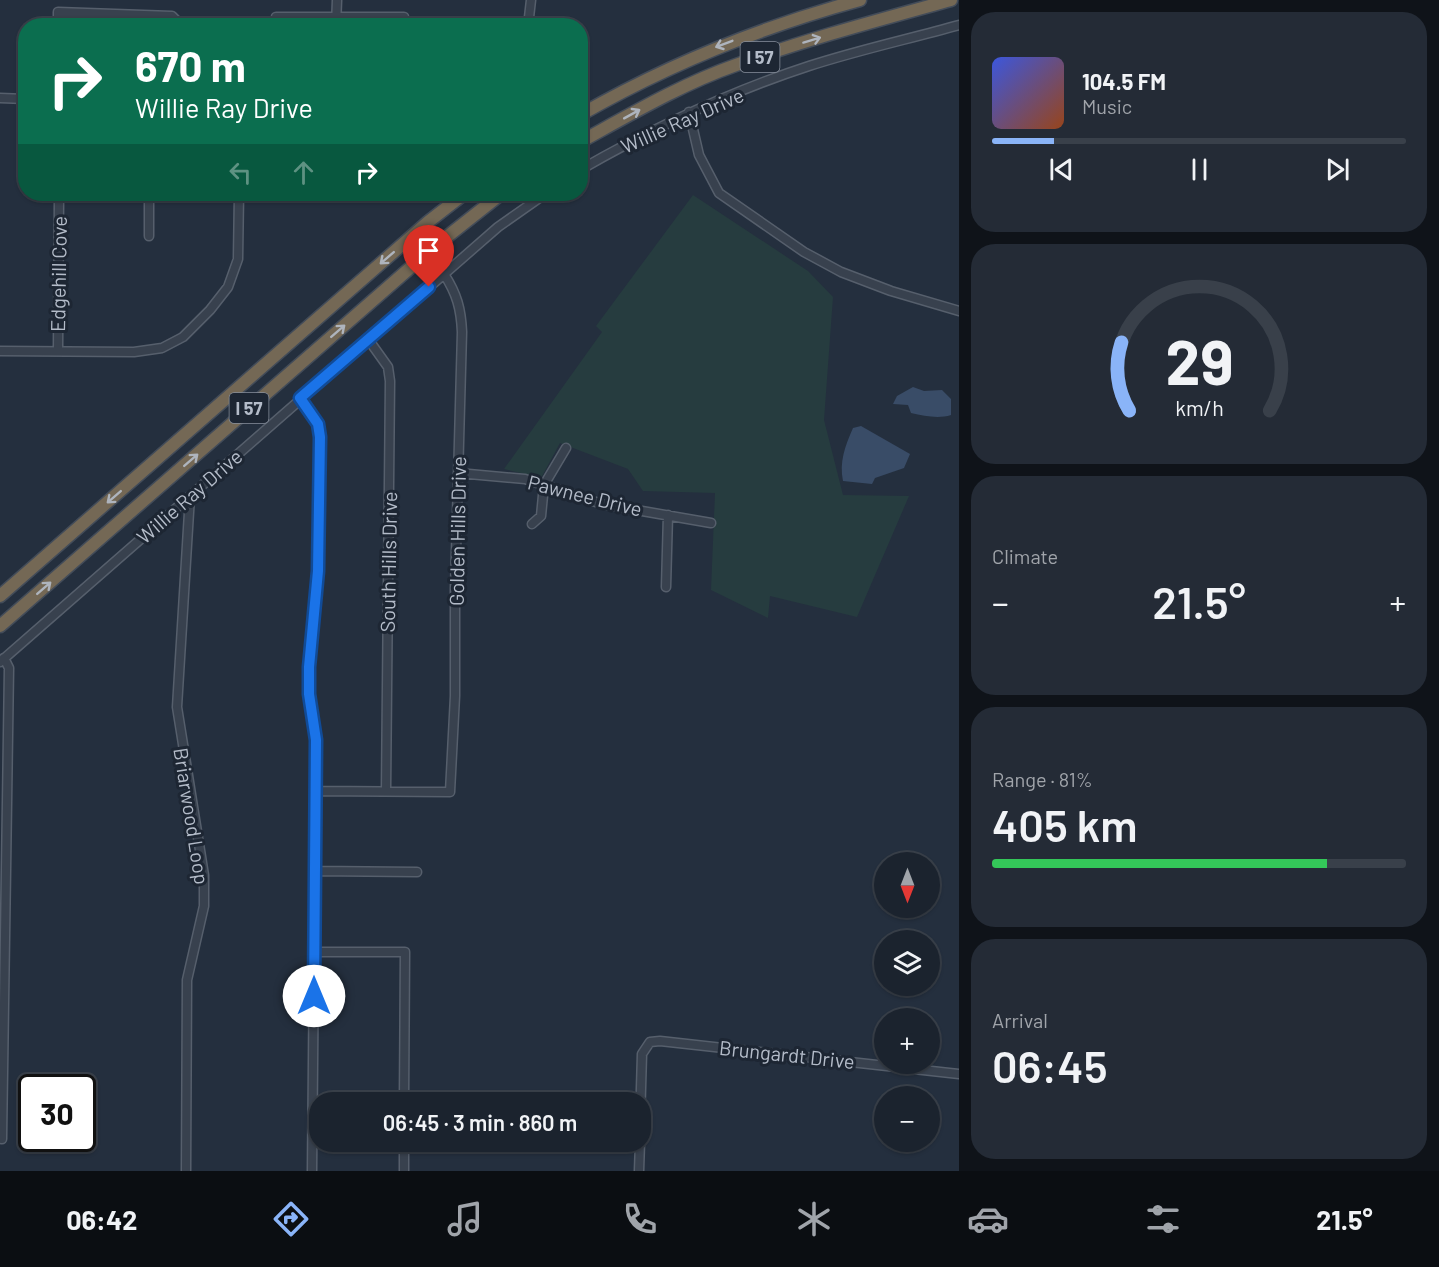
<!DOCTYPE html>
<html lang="en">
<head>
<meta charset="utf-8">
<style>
  :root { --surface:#1b232e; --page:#242b36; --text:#f1f3f6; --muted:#a0a4aa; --line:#39404a; --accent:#8ab4f8 }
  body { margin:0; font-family:Barlow,sans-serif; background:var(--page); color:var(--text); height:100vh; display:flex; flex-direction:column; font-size:22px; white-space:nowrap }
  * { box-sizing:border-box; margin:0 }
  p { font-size:20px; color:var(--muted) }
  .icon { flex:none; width:33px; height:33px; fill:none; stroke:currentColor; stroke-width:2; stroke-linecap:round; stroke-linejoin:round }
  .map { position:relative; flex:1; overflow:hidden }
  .details { display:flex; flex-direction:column; gap:12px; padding:12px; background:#0f1319; width:480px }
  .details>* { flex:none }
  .top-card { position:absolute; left:18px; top:18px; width:570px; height:183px; border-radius:24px; box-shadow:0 2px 4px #0004,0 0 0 2px var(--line); background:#0b6e4f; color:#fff; overflow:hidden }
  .needle { width:39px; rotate:180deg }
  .controls { position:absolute; left:874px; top:852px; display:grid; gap:12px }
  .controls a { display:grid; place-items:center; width:66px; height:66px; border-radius:50%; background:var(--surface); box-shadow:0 2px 4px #0004,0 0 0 2px var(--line); font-size:30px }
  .speed { position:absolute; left:18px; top:1074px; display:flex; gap:12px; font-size:30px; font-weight:700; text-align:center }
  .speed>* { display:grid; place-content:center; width:78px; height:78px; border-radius:50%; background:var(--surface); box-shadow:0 2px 4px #0004,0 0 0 2px var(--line); line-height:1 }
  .speed .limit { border:3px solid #111; border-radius:9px; background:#fff; color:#111 }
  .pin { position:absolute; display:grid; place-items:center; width:51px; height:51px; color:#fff; margin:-62px -26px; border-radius:50% 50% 50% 0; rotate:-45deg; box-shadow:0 0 6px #0007 }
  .pin .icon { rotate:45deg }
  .me { position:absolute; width:66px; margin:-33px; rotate:0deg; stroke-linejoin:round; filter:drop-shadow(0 0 4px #0008) }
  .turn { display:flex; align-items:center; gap:21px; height:126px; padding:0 18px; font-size:27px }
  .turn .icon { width:78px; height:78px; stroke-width:2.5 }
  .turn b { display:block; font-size:42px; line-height:51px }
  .lanes { display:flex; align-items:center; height:57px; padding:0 18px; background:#0003; justify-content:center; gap:30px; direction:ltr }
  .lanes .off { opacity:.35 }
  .big { font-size:45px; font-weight:600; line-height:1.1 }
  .details .tile { flex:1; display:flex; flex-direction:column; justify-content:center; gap:9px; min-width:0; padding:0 21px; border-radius:24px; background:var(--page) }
  .details .dial { align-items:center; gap:0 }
  .dial svg { height:156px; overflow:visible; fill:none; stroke:var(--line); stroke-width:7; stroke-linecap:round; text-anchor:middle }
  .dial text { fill:var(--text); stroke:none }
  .song { display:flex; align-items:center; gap:18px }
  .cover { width:72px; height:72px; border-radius:9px; background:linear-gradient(135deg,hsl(230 70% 55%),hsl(20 70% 35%)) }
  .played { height:6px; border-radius:3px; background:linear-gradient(90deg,var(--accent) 15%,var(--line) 15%) }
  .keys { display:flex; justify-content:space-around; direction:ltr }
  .heat { display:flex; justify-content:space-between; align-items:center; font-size:33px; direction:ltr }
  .charge { height:9px; border-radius:4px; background:linear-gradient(90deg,#34c759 81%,var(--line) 0) }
  .trip { position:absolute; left:309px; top:1092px; width:342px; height:60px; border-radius:24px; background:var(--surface); box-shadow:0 2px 4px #0004,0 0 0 2px var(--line); font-weight:600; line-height:60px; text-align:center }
  .dock { display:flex; height:96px; justify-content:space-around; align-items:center; background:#0b0e12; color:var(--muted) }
  .dock .icon { width:42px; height:42px }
  .dock .selected { color:var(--accent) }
  .dock b { font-size:27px; color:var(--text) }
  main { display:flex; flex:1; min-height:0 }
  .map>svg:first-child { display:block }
  .green { fill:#263c3f }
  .water { fill:#394c67 }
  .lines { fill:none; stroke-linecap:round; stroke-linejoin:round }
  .minor-casing { stroke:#565f6c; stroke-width:11 }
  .highway-casing { stroke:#434c59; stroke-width:15 }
  .minor { stroke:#38414e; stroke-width:8 }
  .highway { stroke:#746855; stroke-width:12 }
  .oneway { stroke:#aeb4bd }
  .route-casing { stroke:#114b97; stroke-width:15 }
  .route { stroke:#1a73e8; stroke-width:10 }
  .labels { text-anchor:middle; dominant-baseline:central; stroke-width:6; stroke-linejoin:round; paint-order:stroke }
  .shield { fill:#1d2633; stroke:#878f9c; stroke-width:1.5 }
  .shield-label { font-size:18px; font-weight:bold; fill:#b4bcc9 }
  .street-label { font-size:20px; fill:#b4bcc9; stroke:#1d2633 }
</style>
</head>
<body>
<main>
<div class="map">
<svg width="959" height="1171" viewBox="0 0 959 1171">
  <rect width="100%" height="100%" fill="#242f3e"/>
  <path class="green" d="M693,195l115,76 25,26 -9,123 19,75 66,1 -52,121 -87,-21 -2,22 -57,-28 4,-97 -72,-2 -15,-22 -68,-26 -19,35 -37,-9 98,-137 -6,-6z"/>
  <path class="water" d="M913,387l11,4 18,-1 9,9v16c-13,4 -26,1 -40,-2l-3,-8 -15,-1 4,-8z
    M861,426l49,28 -6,14 -29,10 -3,6 -29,-3c-4,-19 2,-35 10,-53z"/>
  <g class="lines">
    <defs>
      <path id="minor" d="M276,17h128
        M58,26v-14l114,4 9,9
        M336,26l1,-26
        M528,26l3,-26
        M0,98l26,1
        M689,112l10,43 20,38 85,59 37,20 50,19 68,20
        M580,170c73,-42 149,-78 229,-104 49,-16 100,-27 150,-41
        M149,194v42
        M368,339l20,28 2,14 -4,410
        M0,351l134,1 28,-4 21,-11 27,-27 18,-23 10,-28 1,-65
        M58,351l1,-155
        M301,398l17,26 2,13 -2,134 -9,96v27l7,46 -4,431
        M458,473l67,6 77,25 109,19
        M532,524l9,-8 3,-31 22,-37
        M666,587l2,-72
        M0,662l498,-435 47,-33
        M317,791l133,1 5,-96v-107l7,-257c-1,-23 -5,-38 -18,-58
        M316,871l101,1
        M314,952h91l-1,150
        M640,1122l2,-68 8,-12 10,-1 299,33
        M2,1139l7,-471 -5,-10
        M186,1171l1,-191 17,-74v-31l-27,-168 13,-211
        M404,1171v-29
        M639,1171l1,-29"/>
      <path id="highway" d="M580,115c89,-51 181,-88 280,-115
        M580,142c51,-28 102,-58 156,-77 71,-26 143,-45 215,-65
        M0,596l428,-374 36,-28
        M0,626l434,-379 67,-53"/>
    </defs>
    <use href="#minor" class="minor-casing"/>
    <use href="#highway" class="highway-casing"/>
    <use href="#minor" class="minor"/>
    <use href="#highway" class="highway"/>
  </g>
  <defs><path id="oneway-shaft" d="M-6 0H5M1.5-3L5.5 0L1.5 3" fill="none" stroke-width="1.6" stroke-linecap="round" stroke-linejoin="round" transform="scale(1.5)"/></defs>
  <g class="oneway">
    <use href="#oneway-shaft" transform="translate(812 40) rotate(-17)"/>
    <use href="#oneway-shaft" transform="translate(724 44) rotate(159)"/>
    <use href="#oneway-shaft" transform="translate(632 114) rotate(-29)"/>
    <use href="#oneway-shaft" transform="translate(387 258) rotate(139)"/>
    <use href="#oneway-shaft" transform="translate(338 331) rotate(-41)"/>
    <use href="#oneway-shaft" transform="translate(191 460) rotate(-41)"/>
    <use href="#oneway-shaft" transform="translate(114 497) rotate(139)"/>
    <use href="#oneway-shaft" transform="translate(44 588) rotate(-41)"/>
  </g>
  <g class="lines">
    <defs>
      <path id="route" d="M314,996l2,-256 -7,-46v-27l9,-96 2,-134 -2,-13 -18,-26 129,-111"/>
    </defs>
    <use href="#route" class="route-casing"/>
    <use href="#route" class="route"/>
  </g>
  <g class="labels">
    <g class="shield">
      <rect x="740.5" y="42" width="39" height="30" rx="4.5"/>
      <rect x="229.5" y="393" width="39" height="30" rx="4.5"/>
    </g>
    <g class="shield-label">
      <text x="760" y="57">I 57</text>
      <text x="249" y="408">I 57</text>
    </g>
    <g class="street-label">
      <text transform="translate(682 120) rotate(-24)">Willie Ray Drive</text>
      <text transform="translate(58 274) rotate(-89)">Edgehill Cove</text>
      <text transform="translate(585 495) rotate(14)">Pawnee Drive</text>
      <text transform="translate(189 496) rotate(-41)">Willie Ray Drive</text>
      <text transform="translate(457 531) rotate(-89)">Golden Hills Drive</text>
      <text transform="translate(388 562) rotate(-89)">South Hills Drive</text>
      <text transform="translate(192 816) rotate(81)">Briarwood Loop</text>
      <text transform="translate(787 1054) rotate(6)">Brungardt Drive</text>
    </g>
  </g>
</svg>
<div class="controls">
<a><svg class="needle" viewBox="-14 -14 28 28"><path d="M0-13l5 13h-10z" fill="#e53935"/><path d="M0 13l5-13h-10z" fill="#a0a4aa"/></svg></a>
<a><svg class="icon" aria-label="layers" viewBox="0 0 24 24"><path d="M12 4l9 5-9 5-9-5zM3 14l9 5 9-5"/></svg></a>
<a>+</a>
<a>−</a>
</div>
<div class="speed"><div class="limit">30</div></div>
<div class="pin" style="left:429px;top:287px;background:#d93025"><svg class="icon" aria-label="arrive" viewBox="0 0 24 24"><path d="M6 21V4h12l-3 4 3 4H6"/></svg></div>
<svg class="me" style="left:314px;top:996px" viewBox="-20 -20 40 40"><circle r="19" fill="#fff"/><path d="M0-13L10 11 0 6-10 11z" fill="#1a73e8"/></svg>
<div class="trip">06:45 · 3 min · 860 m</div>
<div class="top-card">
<div class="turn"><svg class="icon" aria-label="right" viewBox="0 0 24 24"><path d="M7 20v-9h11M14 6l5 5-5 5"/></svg><div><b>670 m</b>Willie Ray Drive</div></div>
<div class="lanes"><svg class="icon off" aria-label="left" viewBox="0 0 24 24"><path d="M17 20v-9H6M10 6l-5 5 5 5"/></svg><svg class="icon off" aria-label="ahead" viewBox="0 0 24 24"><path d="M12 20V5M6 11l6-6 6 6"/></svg><svg class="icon" aria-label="right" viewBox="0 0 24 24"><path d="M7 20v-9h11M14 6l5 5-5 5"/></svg></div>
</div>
</div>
<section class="details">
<div class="tile">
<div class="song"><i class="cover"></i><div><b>104.5 FM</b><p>Music</p></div></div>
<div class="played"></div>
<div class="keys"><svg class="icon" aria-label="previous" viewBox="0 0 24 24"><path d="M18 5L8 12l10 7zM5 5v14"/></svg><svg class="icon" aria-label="pause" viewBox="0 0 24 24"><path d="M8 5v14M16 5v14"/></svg><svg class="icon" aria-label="next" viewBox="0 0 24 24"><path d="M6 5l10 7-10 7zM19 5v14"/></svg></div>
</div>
<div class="tile dial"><svg viewBox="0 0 100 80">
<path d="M14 69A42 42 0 1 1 86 69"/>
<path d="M14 69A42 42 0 0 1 10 34" stroke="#8ab4f8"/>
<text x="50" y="56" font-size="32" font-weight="700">29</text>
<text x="50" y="72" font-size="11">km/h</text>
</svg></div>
<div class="tile"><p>Climate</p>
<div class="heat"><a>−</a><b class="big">21.5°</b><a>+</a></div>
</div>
<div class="tile"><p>Range · 81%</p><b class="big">405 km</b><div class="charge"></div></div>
<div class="tile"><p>Arrival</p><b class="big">06:45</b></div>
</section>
</main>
<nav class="dock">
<b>06:42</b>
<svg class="icon selected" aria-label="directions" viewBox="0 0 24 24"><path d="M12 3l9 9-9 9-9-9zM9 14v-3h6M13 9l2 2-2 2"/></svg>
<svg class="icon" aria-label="music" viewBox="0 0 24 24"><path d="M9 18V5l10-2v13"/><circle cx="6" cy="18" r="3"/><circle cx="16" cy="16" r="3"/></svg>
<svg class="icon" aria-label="phone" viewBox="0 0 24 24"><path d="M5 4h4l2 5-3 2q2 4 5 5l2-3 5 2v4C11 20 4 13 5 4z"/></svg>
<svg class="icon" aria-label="climate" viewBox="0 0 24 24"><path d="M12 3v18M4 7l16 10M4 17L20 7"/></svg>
<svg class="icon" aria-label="car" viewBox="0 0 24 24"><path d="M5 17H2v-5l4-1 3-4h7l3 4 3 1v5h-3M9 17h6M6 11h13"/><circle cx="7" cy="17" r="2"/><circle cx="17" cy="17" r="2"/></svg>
<svg class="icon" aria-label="filters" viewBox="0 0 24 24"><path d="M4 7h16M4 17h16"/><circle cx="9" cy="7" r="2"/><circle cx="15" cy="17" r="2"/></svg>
<b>21.5°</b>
</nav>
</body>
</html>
